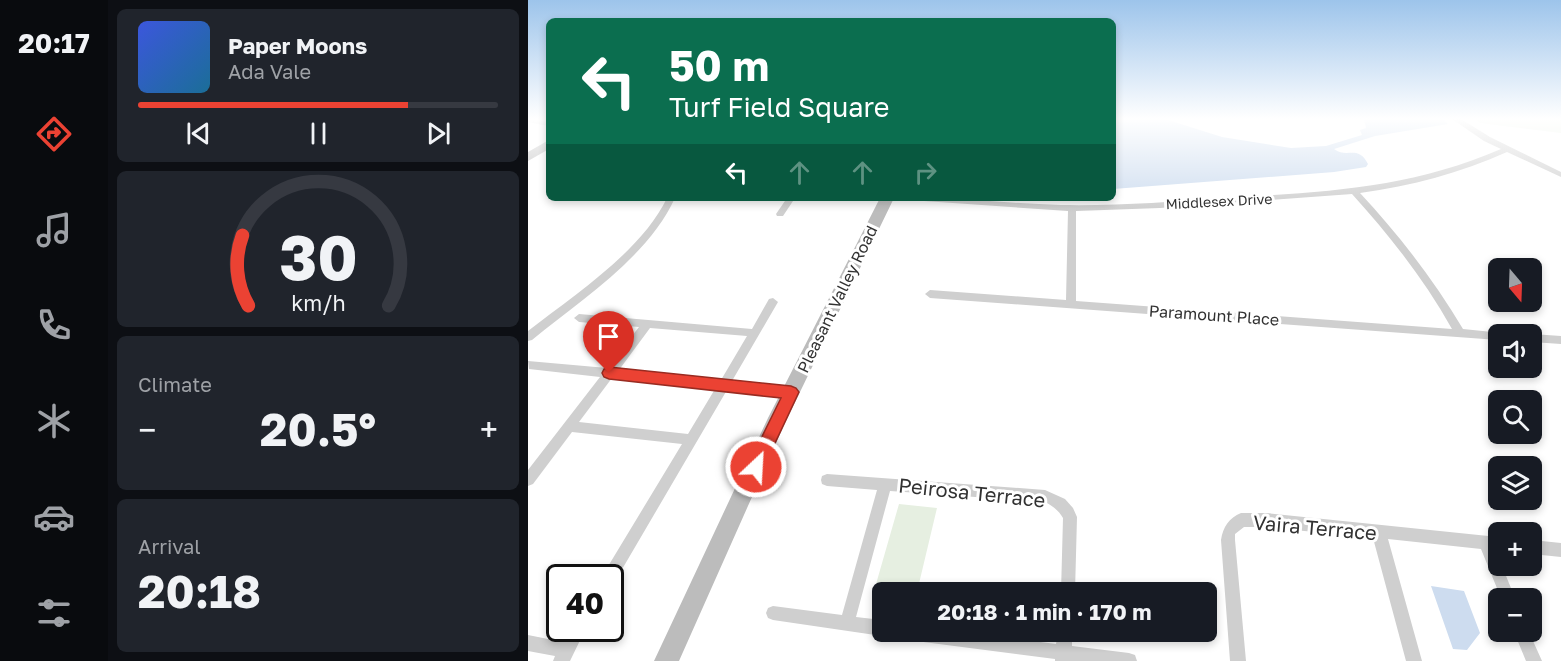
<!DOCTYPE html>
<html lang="en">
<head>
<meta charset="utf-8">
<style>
  :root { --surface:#171b24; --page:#20242c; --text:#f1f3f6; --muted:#9ea1a6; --line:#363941; --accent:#eb4233 }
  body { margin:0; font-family:"Golos Text",sans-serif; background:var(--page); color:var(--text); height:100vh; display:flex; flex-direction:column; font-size:22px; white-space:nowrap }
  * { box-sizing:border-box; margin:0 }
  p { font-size:20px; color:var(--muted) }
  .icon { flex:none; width:33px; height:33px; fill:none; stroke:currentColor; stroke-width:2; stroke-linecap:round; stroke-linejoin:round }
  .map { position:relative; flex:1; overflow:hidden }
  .panel { display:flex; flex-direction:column; gap:9px; padding:9px; background:#0d0f14; width:420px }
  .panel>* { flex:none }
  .top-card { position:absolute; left:18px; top:18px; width:570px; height:183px; border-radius:9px; box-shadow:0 3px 9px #0003; background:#0b6e4f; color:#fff; overflow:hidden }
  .needle { width:39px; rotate:161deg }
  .buttons { position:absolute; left:960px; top:258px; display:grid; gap:12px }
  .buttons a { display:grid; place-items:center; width:54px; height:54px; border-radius:9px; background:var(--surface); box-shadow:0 3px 9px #0003; font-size:30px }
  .speed { position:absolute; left:18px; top:564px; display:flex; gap:12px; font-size:30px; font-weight:700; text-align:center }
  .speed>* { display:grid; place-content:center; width:78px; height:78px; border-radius:50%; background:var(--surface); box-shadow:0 3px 9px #0003; line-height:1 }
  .speed .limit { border:3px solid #111; border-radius:9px; background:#fff; color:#111 }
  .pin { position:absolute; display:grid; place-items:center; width:51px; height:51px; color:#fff; margin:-62px -26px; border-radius:50% 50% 50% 0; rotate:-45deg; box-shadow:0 0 6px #0007 }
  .pin .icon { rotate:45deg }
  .me { position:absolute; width:66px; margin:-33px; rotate:25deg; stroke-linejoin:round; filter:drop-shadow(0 0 4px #0008) }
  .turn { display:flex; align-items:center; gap:21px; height:126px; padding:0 24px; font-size:27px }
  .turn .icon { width:78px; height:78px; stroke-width:2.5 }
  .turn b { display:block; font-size:42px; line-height:51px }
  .lanes { display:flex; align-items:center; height:57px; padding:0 24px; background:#0003; justify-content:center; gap:30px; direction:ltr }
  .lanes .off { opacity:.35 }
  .big { font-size:45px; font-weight:700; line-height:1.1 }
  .panel .widget { flex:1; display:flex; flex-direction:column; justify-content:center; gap:9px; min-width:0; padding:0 21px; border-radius:9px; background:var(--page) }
  .panel .dial { align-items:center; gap:0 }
  .dial svg { height:156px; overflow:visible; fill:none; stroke:var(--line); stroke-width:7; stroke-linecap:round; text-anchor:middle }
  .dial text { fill:var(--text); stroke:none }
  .song { display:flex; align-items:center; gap:18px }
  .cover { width:72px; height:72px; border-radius:9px; background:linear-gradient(135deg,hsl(230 70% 55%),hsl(200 70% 35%)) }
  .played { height:6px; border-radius:3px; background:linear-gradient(90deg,var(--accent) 75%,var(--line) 75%) }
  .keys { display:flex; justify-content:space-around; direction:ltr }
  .heat { display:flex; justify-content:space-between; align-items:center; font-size:33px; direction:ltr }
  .trip { position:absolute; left:344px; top:582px; width:345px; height:60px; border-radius:9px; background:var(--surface); box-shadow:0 3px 9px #0003; font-weight:700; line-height:60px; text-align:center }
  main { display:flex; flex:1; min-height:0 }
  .dock { display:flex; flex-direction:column; width:108px; justify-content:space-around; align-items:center; background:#090b0e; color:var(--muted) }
  .dock .icon { width:42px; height:42px }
  .dock .on { color:var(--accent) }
  .dock b { font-size:27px; color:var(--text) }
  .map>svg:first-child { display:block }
  .green { fill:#e6efe1 }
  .water { fill:#cddcef }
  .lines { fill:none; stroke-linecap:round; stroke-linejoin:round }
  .street { fill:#cfcfcf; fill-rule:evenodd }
  .secondary { fill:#bcbcbc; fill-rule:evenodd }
  .route { fill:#eb4233; stroke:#992b21; stroke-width:1.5 }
  .labels { text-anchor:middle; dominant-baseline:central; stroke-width:6; stroke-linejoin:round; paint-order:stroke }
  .far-street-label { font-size:14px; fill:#323232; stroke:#fff }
  .street-label { font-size:16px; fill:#323232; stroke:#fff }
  .near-street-label { font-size:20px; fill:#323232; stroke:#fff }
</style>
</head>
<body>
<main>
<nav class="dock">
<b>20:17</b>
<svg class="icon on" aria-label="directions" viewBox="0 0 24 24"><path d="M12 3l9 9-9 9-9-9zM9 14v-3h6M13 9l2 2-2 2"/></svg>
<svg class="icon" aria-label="music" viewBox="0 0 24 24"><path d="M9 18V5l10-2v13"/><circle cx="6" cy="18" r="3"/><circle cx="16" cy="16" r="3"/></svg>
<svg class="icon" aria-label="phone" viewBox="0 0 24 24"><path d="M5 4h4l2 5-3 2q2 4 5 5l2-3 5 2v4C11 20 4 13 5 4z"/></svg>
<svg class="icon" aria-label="climate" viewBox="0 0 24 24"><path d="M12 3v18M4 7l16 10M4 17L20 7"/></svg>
<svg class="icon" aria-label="car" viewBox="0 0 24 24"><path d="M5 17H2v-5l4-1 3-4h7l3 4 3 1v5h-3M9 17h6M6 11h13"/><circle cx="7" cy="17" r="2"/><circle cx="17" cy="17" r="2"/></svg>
<svg class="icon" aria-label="filters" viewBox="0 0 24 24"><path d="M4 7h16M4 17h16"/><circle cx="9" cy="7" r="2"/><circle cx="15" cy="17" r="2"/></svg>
</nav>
<section class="panel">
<div class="widget">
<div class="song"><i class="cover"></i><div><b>Paper Moons</b><p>Ada Vale</p></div></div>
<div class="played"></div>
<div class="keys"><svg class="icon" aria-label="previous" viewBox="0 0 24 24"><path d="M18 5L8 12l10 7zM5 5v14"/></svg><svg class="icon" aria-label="pause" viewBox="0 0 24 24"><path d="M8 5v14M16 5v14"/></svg><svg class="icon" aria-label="next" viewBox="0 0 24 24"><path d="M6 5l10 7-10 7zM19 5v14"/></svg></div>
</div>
<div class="widget dial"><svg viewBox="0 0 100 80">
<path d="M14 69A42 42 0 1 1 86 69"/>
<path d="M14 69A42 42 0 0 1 11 33" stroke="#eb4233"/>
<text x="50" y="56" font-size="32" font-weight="700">30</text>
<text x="50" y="72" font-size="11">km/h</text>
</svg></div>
<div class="widget"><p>Climate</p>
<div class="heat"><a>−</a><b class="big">20.5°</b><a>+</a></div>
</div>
<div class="widget"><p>Arrival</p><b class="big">20:18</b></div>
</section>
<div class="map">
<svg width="1033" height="661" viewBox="0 0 1033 661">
  <rect width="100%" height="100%" fill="#fff"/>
  <path class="green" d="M947,119h86v14l-81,-10z
    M371,504l38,4 -20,84h-35v17h-5l-5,-11z"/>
  <path class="water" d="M585,119h52l57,18 69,11 35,-2 36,-11 -2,-5 6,-2 -2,-9h79l5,5 -73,12 -41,13c13,10 24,-5 34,15l-2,3 -32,5 -221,17z
    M903,586l33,5 16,42 -13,17 -14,-1z"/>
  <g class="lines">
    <path class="street" d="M0,119l21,3v4l-21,-4z
      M924,119h9l29,18 71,35v5l-54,-25c-47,21 -95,34 -147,41 39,42 74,87 103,136l39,4v1h-4v6l-568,-42 -5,-4 5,-4 136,10 2,-89 -144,-10 -4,-3c47,0 94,6 141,7 55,1 109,-3 164,-7 99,-6 183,-9 276,-49l-17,-8zM824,194c38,42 72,85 100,135l-376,-28v-90l84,-3z
      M139,198h8c-27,59 -94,102 -143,142l-4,1v-10c46,-36 113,-79 139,-133z
      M259,198h8l-12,18h-6l-1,-2z
      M245,298l5,4 -46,79 59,6 4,2 2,3 -2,3 -4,2 -64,-7 -113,193 -4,2v-7h-8l2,-5 78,-129 -110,-12 -39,52 -5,2v-16l72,-93 -71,-8 -1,-8 79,7 32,-41 -60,-5 -5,-4 5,-4 173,15 17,-30zM122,328l97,8 -26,44 -102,-10zM84,378l103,11 -27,45 -109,-12z
      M1002,334h2l29,2v8l-29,-2v-8z
      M299,474l218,16 20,9 8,9 4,9 -2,75h-14l2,-74c-4,-7 -10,-12 -18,-16l-155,-11 -34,126 26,3v12h6l-1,1 -5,3 -109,-16 -5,-2 -2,-5 2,-5 5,-2 69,9 35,-125 -50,-4 -5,-2 -1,-4 1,-4z
      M713,513h25l232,24v14h-3l3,7v8h4l13,32h-14l-20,-49 -93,-10 34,122h-16l-33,-123 -107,-11h-22l-9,7v6l11,121h-16l-9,-121c2,-13 8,-22 20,-27z
      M1004,540l29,3v14l-29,-3z
      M42,628h16l-16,33h-17l2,-5 -27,-5v-16l35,7z
      M372,632h63l93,12 2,-12h14v14l57,7 6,2 2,6h-82v-2l-147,-19 -5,-3z
      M986,632h15l13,29h-16z"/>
    <path class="secondary" d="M21,140v9l-21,12v-9z
      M352,198h14l-110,227 -105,236h-25l114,-243z"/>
  </g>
  <linearGradient id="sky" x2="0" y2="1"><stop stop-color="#9dc4eb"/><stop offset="0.56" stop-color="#fff"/><stop offset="1" stop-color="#fff" stop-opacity="0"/></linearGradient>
  <rect width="1033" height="212" fill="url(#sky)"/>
  <path class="route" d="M81,367l182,19 5,2 3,4 -38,81 -5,2 -6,-2 -3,-6 34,-69 -172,-19 -5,-2 -2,-4 2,-4z"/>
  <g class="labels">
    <g class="far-street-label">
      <text transform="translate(691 201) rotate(-3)">Middlesex Drive</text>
    </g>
    <g class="street-label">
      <text transform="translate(309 299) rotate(-64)">Pleasant Valley Road</text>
      <text transform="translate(686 315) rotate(4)">Paramount Place</text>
    </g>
    <g class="near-street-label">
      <text transform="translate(444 492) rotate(6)">Peirosa Terrace</text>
      <text transform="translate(787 527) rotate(5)">Vaira Terrace</text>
    </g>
  </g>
</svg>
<div class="buttons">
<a><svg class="needle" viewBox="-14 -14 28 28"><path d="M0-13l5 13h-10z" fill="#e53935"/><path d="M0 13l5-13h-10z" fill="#9ea1a6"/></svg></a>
<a><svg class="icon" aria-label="sound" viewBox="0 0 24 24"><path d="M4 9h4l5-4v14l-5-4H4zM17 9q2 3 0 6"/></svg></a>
<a><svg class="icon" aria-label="search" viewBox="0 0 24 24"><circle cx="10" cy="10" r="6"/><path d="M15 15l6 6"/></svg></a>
<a><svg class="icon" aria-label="layers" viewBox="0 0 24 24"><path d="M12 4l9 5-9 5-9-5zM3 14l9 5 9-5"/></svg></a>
<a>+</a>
<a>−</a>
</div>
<div class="speed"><div class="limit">40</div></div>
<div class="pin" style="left:81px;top:373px;background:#d93025"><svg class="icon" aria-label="arrive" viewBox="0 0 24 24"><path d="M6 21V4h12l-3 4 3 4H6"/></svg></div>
<svg class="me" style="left:228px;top:467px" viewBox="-20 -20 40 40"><circle r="17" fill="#eb4233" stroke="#fff" stroke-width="3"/><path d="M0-11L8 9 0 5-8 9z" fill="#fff"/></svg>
<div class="trip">20:18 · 1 min · 170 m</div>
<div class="top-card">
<div class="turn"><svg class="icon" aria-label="left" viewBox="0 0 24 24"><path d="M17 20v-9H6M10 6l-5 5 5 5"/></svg><div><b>50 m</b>Turf Field Square</div></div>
<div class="lanes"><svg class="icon" aria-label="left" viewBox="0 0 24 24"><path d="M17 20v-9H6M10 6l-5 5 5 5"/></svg><svg class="icon off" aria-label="ahead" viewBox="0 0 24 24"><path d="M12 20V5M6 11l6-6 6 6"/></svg><svg class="icon off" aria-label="ahead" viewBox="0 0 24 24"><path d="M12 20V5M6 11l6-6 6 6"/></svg><svg class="icon off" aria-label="right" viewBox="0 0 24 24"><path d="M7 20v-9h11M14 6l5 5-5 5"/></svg></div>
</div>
</div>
</main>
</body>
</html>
